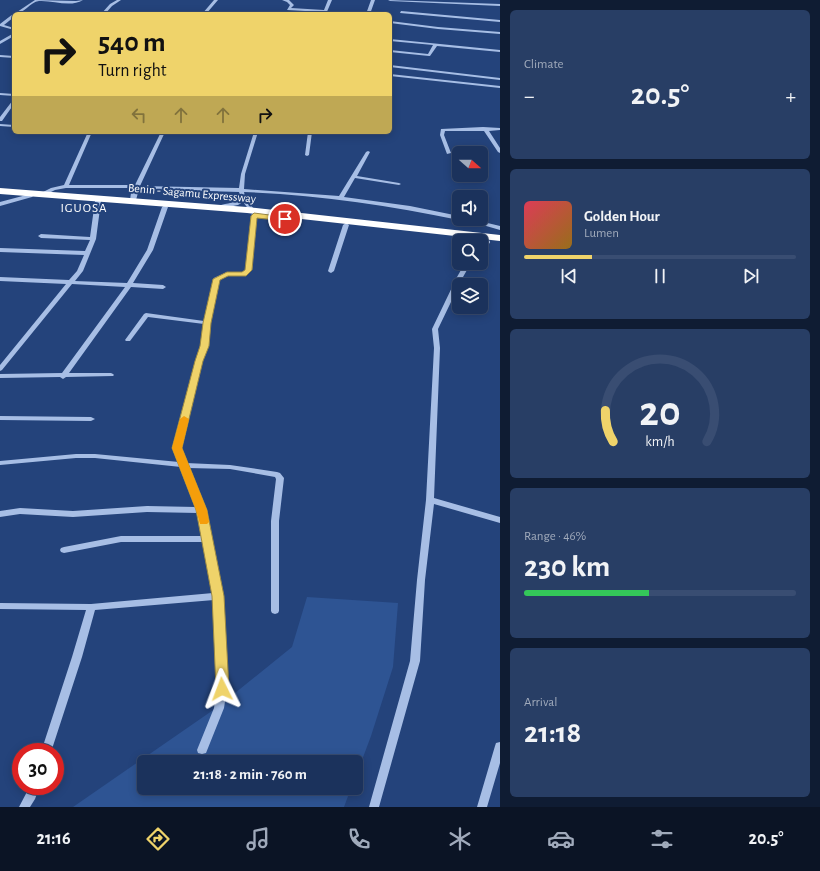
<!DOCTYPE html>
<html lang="en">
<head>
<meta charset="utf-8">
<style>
  :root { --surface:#1b325c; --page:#283e65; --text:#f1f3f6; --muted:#a0aabb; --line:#394d72; --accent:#efd36a }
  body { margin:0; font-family:"Alegreya Sans",sans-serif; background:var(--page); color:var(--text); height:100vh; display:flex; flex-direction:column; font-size:15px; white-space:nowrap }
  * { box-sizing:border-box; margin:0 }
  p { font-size:13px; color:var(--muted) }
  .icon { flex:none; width:22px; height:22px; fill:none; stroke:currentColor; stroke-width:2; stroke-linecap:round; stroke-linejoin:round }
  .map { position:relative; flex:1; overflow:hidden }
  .panel { display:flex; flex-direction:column; gap:10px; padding:10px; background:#0f1c33; width:320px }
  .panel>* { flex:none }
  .banner { position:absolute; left:12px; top:12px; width:380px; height:122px; border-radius:6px; box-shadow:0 2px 10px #0003,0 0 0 1px var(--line); background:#efd36a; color:#111; overflow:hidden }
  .needle { width:26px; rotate:111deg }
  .controls { position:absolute; left:452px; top:146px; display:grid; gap:8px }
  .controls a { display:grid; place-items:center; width:36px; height:36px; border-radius:6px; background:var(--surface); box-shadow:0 2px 10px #0003,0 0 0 1px var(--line); font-size:20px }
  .speed { position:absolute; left:12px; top:743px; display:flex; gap:8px; font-size:20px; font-weight:700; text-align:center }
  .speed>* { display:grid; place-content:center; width:52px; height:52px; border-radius:50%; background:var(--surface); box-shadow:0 2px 10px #0003,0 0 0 1px var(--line); line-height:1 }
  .speed .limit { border:6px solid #d22; background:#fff; color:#111 }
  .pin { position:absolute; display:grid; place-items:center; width:34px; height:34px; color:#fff; margin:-17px; border:2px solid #fff; border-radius:50%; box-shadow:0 1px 4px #0007 }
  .me { position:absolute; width:44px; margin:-22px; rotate:357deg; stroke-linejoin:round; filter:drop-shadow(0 0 3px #0008) }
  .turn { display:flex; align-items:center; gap:14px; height:84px; padding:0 20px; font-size:18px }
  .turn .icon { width:52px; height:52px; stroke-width:2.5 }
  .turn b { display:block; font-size:28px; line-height:34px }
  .lanes { display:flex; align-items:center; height:38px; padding:0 20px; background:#0003; justify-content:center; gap:20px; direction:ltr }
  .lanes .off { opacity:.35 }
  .big { font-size:30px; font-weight:700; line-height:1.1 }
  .panel .widget { flex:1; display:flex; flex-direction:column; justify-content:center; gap:6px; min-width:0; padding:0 14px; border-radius:6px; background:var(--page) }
  .panel .dial { align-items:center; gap:0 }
  .dial svg { height:104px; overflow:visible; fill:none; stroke:var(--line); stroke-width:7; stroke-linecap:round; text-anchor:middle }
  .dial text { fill:var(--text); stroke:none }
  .song { display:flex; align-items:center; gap:12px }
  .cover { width:48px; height:48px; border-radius:6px; background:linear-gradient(135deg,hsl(350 70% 55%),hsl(40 70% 35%)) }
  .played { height:4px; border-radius:2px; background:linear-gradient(90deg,var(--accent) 25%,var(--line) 25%) }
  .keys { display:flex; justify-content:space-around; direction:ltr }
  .heat { display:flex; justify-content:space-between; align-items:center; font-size:22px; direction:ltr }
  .charge { height:6px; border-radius:3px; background:linear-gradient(90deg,#34c759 46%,var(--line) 0) }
  .trip { position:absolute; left:137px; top:755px; width:226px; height:40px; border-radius:6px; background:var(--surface); box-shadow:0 2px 10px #0003,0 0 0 1px var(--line); font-weight:700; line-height:40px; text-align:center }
  .tabs { display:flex; height:64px; justify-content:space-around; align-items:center; background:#0b1425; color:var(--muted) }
  .tabs .icon { width:28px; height:28px }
  .tabs .active { color:var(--accent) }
  .tabs b { font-size:18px; color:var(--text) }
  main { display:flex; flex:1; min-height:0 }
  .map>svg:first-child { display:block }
  .green { fill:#2e5493 }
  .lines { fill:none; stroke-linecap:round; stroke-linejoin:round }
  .minor { fill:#a7bee5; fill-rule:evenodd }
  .highway { fill:#fff; fill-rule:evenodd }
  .route { fill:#efd36a; stroke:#9b8945 }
  .slow { fill:#f59e0b }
  .labels { text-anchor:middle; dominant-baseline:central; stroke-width:4; stroke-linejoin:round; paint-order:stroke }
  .far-street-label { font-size:12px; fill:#fff; stroke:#24437b }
  .far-quarter-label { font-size:13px; letter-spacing:1px; fill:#fff; stroke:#24437b }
</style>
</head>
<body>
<main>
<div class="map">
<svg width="500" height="807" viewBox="0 0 500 807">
  <rect width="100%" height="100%" fill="#24437b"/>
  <path class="green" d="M307,597l91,6 -5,64 -22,69 -15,40v-14h-212v26h207l-7,19h-271l146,-101 73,-59z"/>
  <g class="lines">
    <path class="minor" d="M35,0l41,1 7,-1c-13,8 -30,0 -44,1 -9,1 -15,13 -25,13z
      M117,0h4l-9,6 -7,8h-4l9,-10z
      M214,0h4l-12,14h-4z
      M282,0h7l5,5 -3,3 33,2 4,-10h4l-6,14h-4l1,-2 -36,-2 3,-5 -3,-3z
      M371,0h4l-5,14h-4z
      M388,0l112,4v2l-110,-5z
      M401,11l99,9v2l-100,-9z
      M13,14h1v3l-10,8 10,3v2l-14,-4v-2z
      M390,21l48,6 62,5v2l-62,-5 -48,-6z
      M14,33v3l-14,8v-3z
      M390,39l110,11v2l-63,-6 -7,10h-1l-39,-4v-2l38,4 5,-9 -43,-4z
      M0,55l14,1v2l-14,-1z
      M390,65l110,13v2l-110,-13z
      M390,74l110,12v2l-110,-12z
      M0,93l14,1v2l-14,-1z
      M13,100h1v4l-12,17h-2v-4z
      M0,124l14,1v2l-14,-1z
      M483,127l17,1v2l-11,1 11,17v5l-2,-1 -14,-21h-39l-1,4 7,18 -4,1 -7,-19 1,-6z
      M88,132h4l-23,53h66l26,-53h4l-25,54 99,2 2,-14 13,-42h4l-13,42 -1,15 95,7 27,-44 2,-1 2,1 -13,24 42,7 2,1 -2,1 -44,-7 -11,19 66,9 49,10v3h2l-2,1c-71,-15 -142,-25 -215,-28l2,8 9,10 -3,2 -2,-1 -7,-9 -5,3 -19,4 -3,-2c8,-4 16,-3 25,-8l-2,-7 -100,-3 -3,11 -3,2 -3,-2 1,-7 3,-5h-68l-11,2 -10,5h-4v-2l10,-5 13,-3z
      M308,132h4l-3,23 -2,1 -2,-1z
      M30,194l3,2 -1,1 -32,9v-4z
      M98,199l3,2 -5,38 -13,32 -8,10 52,2 20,-33 15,-43 3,-2 3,2 -15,43 -20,33 30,2 3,2 -3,2 -32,-2 -62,86h42l2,1 1,1 -1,1 -47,1 -3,2 -3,-2 -60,1v-4l62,-1 63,-86 -53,-3 -70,86 -2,1v-6l66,-81 -66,-3v-4l69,3 8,-9 7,-16 -84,-3v-4l85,3 5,-11 -49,-2 -3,-2 3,-2 49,3 5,-36z
      M254,213l3,2 -5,55 -7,6h-17l-9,4 -9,43 -3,23 -5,15 -21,87 5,15 44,2 47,7 3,1 4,5 -5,43v90l-1,2 -3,1 -3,-1 -1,-2v-90l5,-42 -1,-2 -45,-8 -42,-1 17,42 17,86 5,93 -3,19 -18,45 -4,1 -4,-1 -1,-3 17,-42 3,-19 -3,-89 -119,10 -13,47 -31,95h-10l31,-95 14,-47 -86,-1v-6l91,1 122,-11 -10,-51h-82l-57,11 -3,-1 -1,-2 1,-2 3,-1 57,-11h81l-4,-23 -51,-1 -74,5 -53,-3 -20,3v-6l20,-3 53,3 74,-5 49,1 -15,-40 -86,-9h-19l-76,7v-4l76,-7h19l84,8 -6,-14 23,-87 5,-15 3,-22 -56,-7 -18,24h-4l-1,-1 19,-26 2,-1 58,8 10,-43 13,-6 15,1 4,-4 5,-54z
      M462,219h9l29,7v4z
      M346,223l3,2 -15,46 -3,2 -2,-1 -1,-1 15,-46z
      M488,240l2,1v2l-9,5v-4z
      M465,263h6l-8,14 -25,52 2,19 -6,150 66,19v6l-66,-19 -9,76 -5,81 -41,146h-10l41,-146 7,-81 9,-80 8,-152 -2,-19 25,-52z
      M0,416l91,1 4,2 -4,2 -91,-1z
      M500,742v21l-13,44h-10l18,-61 1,-3z
      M30,786h10l-5,13 -5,8h-11z"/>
    <path class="highway" d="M0,188l247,19 253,28v6l-253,-28 -247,-19z"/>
  </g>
  <path class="route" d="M254,213l31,4 3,2 -3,2 -28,-3 -5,52 -6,6h-18l-8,4 -9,43 -2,23 -6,15 -21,87 25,62 17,86 5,93 -2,4 -5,2 -4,-2 -2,-4 -4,-93 -16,-86 -24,-62 23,-87 5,-15 3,-23 10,-44 14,-7h15l3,-2 6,-54z"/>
  <path class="slow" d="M184,416l5,3 -7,29 25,62 2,12 -2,2h-7l-4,-14 -24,-62 8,-29z"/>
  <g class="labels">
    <g class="far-street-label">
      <text transform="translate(192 193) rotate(5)">Benin - Sagamu Expressway</text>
    </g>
    <g class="far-quarter-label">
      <text x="84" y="208">IGUOSA</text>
    </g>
  </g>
</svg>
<div class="controls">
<a><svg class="needle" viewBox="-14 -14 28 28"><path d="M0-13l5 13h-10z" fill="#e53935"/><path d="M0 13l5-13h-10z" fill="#a0aabb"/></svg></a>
<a><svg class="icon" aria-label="sound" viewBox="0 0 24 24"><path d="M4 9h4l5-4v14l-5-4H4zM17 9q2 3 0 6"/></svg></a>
<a><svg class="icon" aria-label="search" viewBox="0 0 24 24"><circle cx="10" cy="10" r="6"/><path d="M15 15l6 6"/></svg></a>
<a><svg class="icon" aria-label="layers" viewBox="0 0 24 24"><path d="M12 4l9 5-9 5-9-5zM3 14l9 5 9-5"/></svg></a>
</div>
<div class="speed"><div class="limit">30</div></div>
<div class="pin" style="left:285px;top:219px;background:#d93025"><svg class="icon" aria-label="arrive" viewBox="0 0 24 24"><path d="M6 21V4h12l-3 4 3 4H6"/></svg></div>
<svg class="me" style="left:222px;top:689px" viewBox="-20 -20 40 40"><path d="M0-17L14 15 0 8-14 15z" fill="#efd36a" stroke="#fff" stroke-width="4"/></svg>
<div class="trip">21:18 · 2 min · 760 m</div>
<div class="banner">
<div class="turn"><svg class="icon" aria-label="right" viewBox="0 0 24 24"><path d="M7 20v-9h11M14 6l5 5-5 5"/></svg><div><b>540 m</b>Turn right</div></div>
<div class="lanes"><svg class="icon off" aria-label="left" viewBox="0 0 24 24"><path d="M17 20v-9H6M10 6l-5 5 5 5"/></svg><svg class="icon off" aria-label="ahead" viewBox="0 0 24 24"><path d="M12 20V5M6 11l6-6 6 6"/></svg><svg class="icon off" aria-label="ahead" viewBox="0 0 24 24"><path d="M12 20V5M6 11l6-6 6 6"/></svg><svg class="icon" aria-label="right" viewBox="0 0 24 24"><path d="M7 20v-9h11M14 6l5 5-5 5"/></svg></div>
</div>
</div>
<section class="panel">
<div class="widget"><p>Climate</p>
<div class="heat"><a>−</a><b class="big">20.5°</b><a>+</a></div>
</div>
<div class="widget">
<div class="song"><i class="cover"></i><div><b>Golden Hour</b><p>Lumen</p></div></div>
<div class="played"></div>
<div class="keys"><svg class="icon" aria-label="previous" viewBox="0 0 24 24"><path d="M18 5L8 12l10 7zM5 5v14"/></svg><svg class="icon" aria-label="pause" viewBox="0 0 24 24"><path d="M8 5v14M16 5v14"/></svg><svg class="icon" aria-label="next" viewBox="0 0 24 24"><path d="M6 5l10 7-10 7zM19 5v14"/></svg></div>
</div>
<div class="widget dial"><svg viewBox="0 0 100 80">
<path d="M14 69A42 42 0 1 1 86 69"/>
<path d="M14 69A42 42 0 0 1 8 45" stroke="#efd36a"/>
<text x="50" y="56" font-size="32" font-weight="700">20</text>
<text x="50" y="72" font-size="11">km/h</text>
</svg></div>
<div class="widget"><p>Range · 46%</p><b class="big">230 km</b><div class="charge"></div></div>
<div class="widget"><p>Arrival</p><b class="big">21:18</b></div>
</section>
</main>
<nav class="tabs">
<b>21:16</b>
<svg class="icon active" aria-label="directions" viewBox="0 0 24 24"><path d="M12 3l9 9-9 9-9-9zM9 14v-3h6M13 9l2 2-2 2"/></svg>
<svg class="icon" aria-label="music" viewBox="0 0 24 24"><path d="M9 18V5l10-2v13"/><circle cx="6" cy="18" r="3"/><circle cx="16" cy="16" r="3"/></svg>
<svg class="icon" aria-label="phone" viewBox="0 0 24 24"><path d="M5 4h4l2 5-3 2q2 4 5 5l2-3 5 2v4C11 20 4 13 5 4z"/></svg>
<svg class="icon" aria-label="climate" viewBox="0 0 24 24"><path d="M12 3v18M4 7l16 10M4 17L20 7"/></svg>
<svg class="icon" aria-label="car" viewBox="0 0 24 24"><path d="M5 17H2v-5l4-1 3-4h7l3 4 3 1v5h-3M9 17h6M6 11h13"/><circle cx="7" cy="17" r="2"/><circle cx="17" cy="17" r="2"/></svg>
<svg class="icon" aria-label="filters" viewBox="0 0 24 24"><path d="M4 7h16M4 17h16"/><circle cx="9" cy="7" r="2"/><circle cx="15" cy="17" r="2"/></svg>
<b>20.5°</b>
</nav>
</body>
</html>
